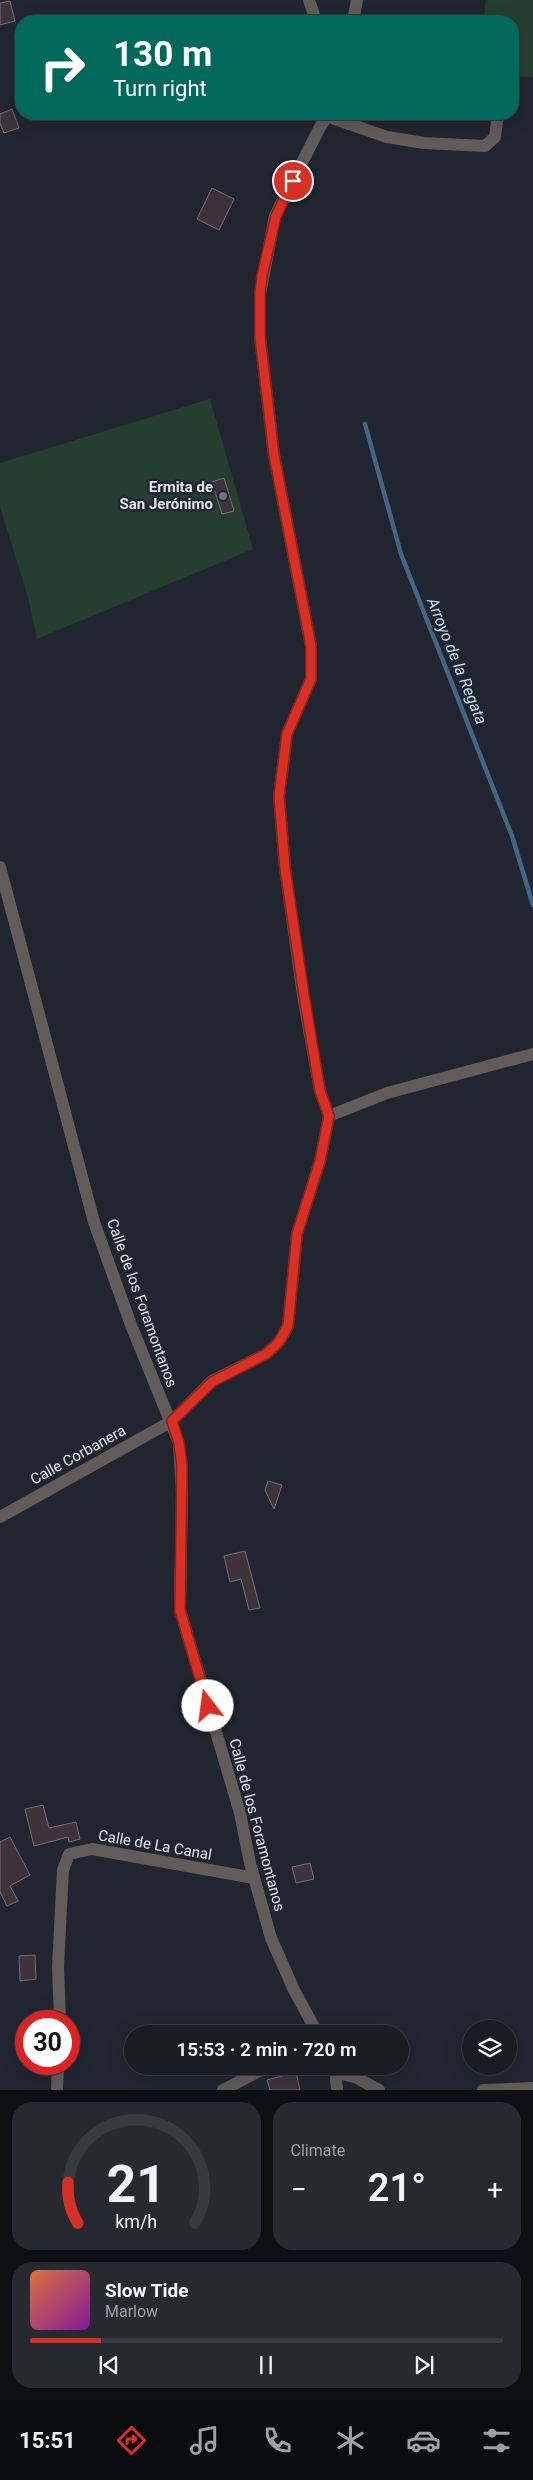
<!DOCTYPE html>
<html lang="en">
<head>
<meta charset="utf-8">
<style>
  :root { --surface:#191c23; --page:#262930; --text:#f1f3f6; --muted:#9fa1a6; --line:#373a41; --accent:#d93025 }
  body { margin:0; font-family:Roboto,sans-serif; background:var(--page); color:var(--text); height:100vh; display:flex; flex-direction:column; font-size:19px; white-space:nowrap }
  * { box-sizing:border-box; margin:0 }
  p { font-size:16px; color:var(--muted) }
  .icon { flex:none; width:28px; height:28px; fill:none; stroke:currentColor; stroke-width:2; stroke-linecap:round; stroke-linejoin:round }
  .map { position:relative; height:2090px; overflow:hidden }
  .details { display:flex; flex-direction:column; gap:12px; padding:12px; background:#0e0f13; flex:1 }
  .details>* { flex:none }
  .guide { position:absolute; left:15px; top:15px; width:504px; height:105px; border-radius:20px; box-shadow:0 5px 20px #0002,0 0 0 1px var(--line); background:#00695c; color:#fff; overflow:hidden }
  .tools { position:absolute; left:462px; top:2020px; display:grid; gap:10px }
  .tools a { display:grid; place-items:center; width:55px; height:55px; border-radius:50%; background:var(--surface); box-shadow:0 5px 20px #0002,0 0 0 1px var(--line); font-size:25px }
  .speed { position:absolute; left:15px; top:2010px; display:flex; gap:10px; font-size:25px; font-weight:700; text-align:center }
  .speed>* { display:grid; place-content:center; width:65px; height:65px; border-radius:50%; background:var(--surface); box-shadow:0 5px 20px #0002,0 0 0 1px var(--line); line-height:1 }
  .speed .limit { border:8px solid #d22; background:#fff; color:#111 }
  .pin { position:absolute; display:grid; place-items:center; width:42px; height:42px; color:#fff; margin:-21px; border:2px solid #fff; border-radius:50%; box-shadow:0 1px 5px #0007 }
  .me { position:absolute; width:55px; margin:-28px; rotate:345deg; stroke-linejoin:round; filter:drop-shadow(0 0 4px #0008) }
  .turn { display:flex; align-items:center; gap:18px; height:105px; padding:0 15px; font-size:22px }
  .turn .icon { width:65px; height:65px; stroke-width:2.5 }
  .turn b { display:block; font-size:35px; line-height:42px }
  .big { font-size:38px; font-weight:600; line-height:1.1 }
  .details .card { flex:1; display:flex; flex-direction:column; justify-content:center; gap:8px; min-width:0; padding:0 18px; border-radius:20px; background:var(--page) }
  .details .dial { align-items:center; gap:0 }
  .dial svg { height:130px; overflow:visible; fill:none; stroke:var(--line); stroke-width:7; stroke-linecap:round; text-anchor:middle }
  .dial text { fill:var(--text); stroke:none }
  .song { display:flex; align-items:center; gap:15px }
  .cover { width:60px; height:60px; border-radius:8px; background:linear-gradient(135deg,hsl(20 70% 55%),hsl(290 70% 35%)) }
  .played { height:5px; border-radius:2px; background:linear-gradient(90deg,var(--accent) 15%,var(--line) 15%) }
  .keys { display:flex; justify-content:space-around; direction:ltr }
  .heat { display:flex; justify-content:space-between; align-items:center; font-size:28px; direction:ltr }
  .details .tiles { flex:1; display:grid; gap:12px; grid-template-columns:1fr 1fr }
  .card:last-child { grid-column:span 2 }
  .trip { position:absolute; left:124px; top:2025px; width:285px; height:50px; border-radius:25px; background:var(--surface); box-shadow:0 5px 20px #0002,0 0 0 1px var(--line); font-weight:600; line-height:50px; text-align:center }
  .tabs { display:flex; height:80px; justify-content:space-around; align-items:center; background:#0a0b0e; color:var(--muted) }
  .tabs .icon { width:35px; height:35px }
  .tabs .selected { color:var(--accent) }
  .tabs b { font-size:22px; color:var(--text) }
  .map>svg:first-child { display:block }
  .green { fill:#243f30 }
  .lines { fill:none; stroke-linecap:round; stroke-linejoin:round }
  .stream { stroke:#416586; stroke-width:4.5 }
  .building { fill:#3e333a; stroke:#796c74 }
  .minor { stroke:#615b59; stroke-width:12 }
  .route-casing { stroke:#8d1f18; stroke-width:12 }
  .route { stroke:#d93025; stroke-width:9 }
  .worship-dot { fill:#6b7280; stroke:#21252f; stroke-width:2 }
  .labels { text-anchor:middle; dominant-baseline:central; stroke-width:5; stroke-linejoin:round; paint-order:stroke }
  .poi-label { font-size:15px; font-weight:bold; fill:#e1e4ec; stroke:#21252f; text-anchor:end }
  .street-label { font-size:15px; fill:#e1e4ec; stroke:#21252f }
  .water-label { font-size:16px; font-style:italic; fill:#c7def4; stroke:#21252f }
</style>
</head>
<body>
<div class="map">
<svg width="533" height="2090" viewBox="0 0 533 2090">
  <rect width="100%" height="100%" fill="#21252f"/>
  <path class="green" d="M486,0h47v77h-20l-1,-56h-29z
    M210,399l43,150 -216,90 -9,-42 -28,-90v-44z"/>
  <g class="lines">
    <path class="stream" d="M365,424l36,130 111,282 21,69"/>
  </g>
  <path class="building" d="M10,1l5,20 -15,4v-22z
    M12,109l7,19 -15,5 -4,-10v-9z
    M212,188l22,11 -15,31 -22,-11z
    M224,478l10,33 -12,3 -10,-32z
    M268,1481l14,4 -8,24 -9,-19z
    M245,1551l15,57 -11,2 -8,-31 -11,3 -6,-26z
    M43,1805l6,23 27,-6 4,17 -11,3 -1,-5 -34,9 -9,-37z
    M10,1837l20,38 -20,11 8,15 -11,5 -7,-14v-50z
    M310,1863l4,16 -18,4 -4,-16z
    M35,1955l1,24 -16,2 -1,-25z
    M296,2072l4,18h-30l-3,-10z"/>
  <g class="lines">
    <path class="minor" d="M309,0l7,21
      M353,21l4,-21
      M329,117l58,20 37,6 61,3 10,-9 3,-23
      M0,867l94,355 37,103 48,118 3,50 -2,117 60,203 10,50 21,75 23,52 24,44
      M329,1116l58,-23 146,-39
      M0,1517l172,-96 40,-40 54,-27 13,-12 9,-16 9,-92 23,-73 9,-45 -9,-25 -17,-96 -18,-127 -6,-72 8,-62 24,-55v-33l-37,-191 -14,-118v-43l15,-78 45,-89 9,-13
      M60,2021l-2,-55 5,-96 6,-16 23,-5 162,29
      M335,2066l2,24
      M336,2072l21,6 22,12
      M57,2090l1,-26
      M223,2090l46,-24
      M483,2090l50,-2"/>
  </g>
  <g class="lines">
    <defs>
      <path id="route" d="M208,1706l-28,-96 2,-144 -3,-23 -7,-22 40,-39 54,-28 13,-12 9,-16 9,-92 23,-73 9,-45 -9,-25 -16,-96 -19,-127 -6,-72 8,-62 24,-55v-33l-37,-191 -14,-118v-43l2,-18 14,-60 17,-35"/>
    </defs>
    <use href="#route" class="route-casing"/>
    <use href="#route" class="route"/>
  </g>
  <circle class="worship-dot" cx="223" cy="496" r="5"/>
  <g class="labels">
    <g class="poi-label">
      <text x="213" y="487">Ermita de<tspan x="213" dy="17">San Jerónimo</tspan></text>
    </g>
    <g class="street-label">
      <text transform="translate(142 1303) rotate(70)">Calle de los Foramontanos</text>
      <text transform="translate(78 1455) rotate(-29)">Calle Corbanera</text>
      <text transform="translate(257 1825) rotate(75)">Calle de los Foramontanos</text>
      <text transform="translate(155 1845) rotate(10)">Calle de La Canal</text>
    </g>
    <g class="water-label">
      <text transform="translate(457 661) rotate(68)">Arroyo de la Regata</text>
    </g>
  </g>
</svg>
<div class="tools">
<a><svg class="icon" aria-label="layers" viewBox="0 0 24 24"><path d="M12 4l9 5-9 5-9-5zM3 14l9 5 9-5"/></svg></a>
</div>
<div class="speed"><div class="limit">30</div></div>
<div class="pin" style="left:293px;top:181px;background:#d93025"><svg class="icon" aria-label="arrive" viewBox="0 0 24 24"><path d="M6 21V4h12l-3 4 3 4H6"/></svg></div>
<svg class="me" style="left:208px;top:1706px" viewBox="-20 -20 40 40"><circle r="19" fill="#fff"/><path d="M0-13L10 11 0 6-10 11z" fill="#d93025"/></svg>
<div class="trip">15:53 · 2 min · 720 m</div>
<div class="guide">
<div class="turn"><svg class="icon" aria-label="right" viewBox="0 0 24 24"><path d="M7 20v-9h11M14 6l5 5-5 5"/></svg><div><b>130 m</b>Turn right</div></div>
</div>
</div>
<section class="details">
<div class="tiles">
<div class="card dial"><svg viewBox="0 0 100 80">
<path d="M14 69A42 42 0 1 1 86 69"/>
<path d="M14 69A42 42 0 0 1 8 44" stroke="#d93025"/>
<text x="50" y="56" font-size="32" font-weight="700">21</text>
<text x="50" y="72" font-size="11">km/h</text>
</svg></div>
<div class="card"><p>Climate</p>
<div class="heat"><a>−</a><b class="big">21°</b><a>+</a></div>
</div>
<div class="card">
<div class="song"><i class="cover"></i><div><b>Slow Tide</b><p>Marlow</p></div></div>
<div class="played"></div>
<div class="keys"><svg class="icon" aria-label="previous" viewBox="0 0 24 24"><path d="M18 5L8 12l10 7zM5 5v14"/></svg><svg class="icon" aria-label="pause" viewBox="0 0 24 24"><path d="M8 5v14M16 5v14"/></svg><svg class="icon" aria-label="next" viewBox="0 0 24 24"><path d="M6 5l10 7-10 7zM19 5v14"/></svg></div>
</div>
</div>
</section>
<nav class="tabs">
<b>15:51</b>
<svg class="icon selected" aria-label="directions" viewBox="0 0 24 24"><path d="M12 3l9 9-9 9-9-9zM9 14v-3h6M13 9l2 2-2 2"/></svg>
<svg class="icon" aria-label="music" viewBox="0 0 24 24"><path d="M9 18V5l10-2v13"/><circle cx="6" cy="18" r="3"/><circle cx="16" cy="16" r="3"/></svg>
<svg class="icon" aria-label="phone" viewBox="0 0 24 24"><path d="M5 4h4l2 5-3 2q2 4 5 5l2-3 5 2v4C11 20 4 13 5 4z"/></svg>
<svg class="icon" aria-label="climate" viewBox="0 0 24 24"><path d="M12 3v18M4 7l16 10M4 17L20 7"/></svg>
<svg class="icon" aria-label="car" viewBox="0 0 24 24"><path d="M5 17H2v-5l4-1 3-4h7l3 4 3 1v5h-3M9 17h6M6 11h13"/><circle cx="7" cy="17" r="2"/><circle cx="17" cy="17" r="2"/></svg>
<svg class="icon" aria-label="filters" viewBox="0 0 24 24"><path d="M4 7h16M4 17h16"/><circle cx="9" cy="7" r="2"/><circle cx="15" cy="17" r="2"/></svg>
</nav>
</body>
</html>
